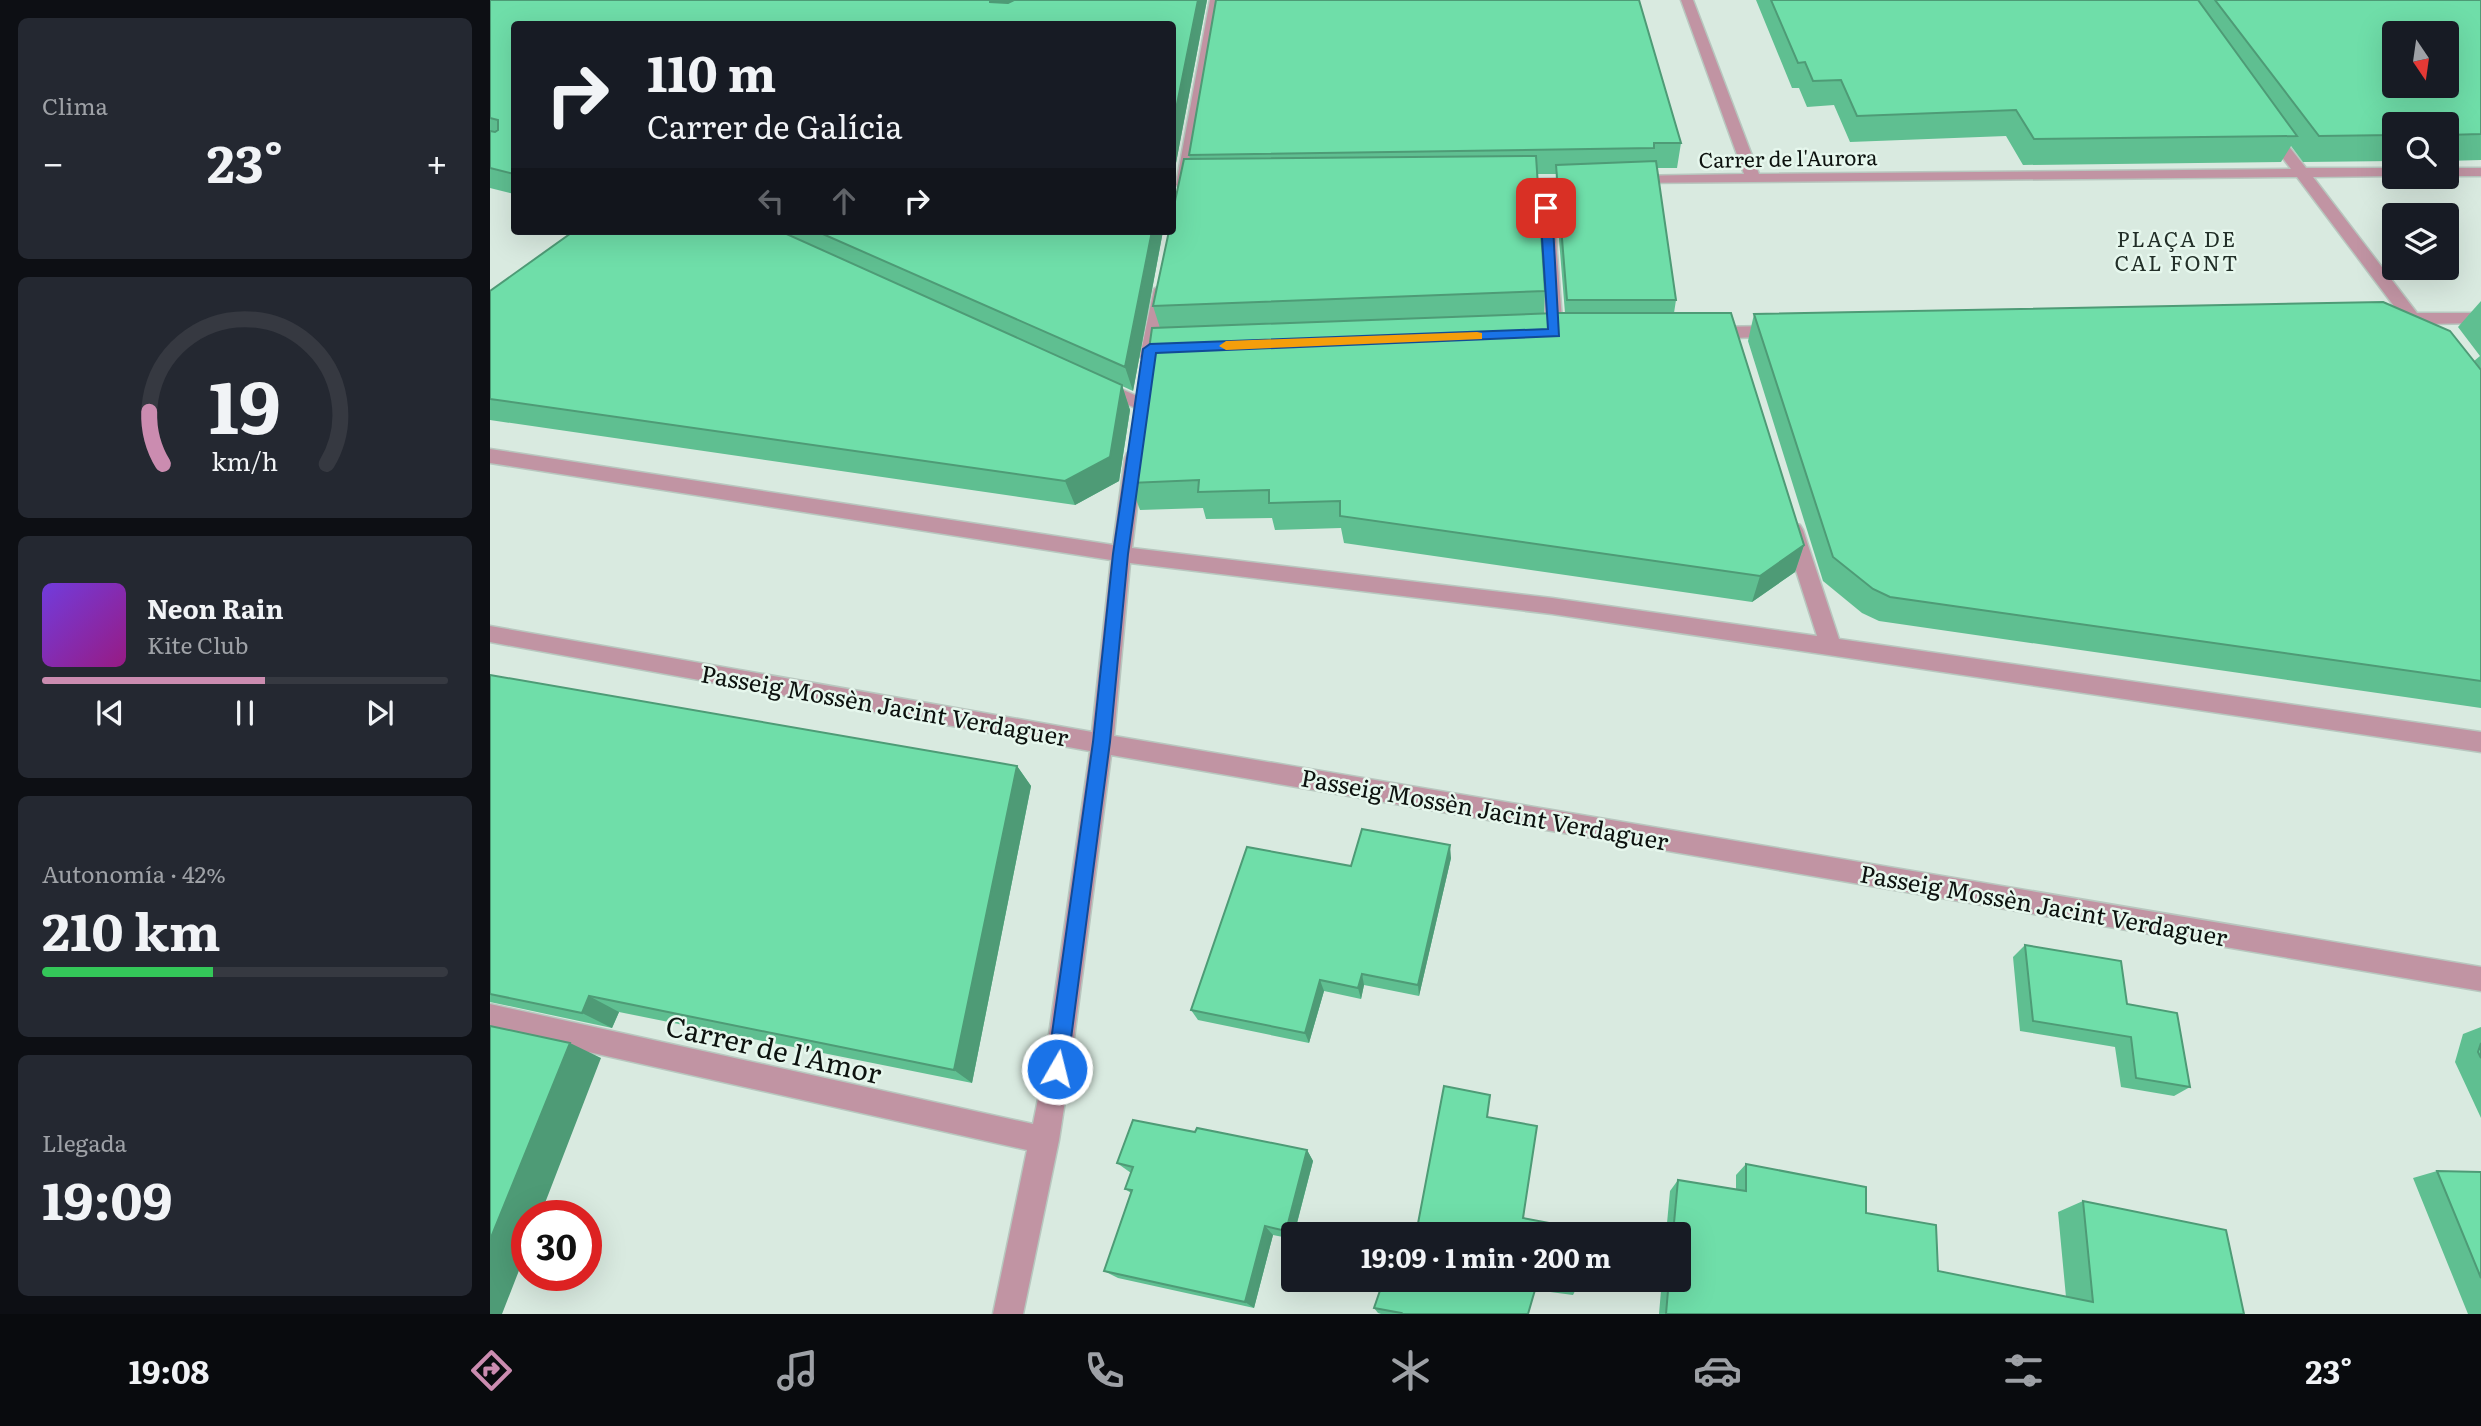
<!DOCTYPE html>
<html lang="es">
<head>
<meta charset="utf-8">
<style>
  :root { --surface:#171b24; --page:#242831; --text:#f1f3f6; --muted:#9ea1a6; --line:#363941; --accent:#cb8cb0 }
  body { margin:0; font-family:Literata,serif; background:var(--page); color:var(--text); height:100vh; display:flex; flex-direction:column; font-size:26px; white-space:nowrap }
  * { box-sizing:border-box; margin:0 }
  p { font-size:23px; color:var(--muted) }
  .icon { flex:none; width:38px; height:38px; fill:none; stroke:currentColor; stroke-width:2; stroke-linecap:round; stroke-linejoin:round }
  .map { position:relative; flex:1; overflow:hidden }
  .side { display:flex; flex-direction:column; gap:18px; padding:18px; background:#0d0f14; width:490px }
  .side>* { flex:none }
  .top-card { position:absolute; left:21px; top:21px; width:665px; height:214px; border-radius:7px; box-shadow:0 7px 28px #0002; background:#171b24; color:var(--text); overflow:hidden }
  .needle { width:46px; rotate:167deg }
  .controls { position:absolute; left:1892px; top:21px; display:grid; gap:14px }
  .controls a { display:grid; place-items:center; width:77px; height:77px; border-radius:7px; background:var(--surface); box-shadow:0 7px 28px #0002; font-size:35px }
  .speed { position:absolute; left:21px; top:1200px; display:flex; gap:14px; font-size:35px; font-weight:700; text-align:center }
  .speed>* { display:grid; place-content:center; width:91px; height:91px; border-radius:50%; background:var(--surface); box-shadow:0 7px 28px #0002; line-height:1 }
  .speed .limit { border:10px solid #d22; background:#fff; color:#111 }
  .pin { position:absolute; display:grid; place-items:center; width:60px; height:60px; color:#fff; margin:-30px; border-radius:14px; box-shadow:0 4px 10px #0006 }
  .me { position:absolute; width:77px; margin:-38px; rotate:8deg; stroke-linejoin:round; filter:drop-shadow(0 0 5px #0008) }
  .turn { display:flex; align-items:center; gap:24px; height:147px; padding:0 21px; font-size:32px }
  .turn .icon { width:91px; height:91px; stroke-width:2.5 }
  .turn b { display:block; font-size:49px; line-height:60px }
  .lanes { display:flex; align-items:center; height:66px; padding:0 21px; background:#0003; justify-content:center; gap:35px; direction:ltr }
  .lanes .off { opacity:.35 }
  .big { font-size:52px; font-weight:700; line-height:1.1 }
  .side .tile { flex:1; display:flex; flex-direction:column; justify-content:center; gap:10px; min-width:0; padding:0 24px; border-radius:10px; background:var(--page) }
  .side .dial { align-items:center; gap:0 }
  .dial svg { height:182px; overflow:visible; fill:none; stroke:var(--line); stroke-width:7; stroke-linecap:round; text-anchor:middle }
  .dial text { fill:var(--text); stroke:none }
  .song { display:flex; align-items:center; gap:21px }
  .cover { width:84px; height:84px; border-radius:10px; background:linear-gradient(135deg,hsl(260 70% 55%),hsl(310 70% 35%)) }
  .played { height:7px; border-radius:4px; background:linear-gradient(90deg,var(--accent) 55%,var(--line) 55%) }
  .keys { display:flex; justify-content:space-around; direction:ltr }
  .heat { display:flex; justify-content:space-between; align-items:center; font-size:38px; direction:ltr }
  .charge { height:10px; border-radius:5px; background:linear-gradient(90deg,#34c759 42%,var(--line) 0) }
  .trip { position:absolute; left:791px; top:1222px; width:410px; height:70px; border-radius:7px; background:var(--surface); box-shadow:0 7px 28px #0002; font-weight:700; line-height:70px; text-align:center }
  .tab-bar { display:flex; height:112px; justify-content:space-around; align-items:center; background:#090b0e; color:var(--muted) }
  .tab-bar .icon { width:49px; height:49px }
  .tab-bar .current { color:var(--accent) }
  .tab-bar b { font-size:32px; color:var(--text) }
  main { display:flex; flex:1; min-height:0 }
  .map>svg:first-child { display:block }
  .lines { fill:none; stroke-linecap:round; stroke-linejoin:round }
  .street-casing { stroke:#b8c7bf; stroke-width:3 }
  .street { fill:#c194a3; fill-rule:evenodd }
  .wall { fill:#5fbf91; fill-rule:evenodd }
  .shaded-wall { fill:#4e9b76 }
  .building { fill:#6fdea9; stroke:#4e9b76; stroke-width:2; fill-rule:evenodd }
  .route { fill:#1a73e8; stroke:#114b97; stroke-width:2 }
  .slow { fill:#f59e0b }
  .labels { text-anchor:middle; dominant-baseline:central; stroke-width:5; stroke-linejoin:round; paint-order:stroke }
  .far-street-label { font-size:21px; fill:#0d120f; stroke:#e6f7ed }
  .far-neighbourhood-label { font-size:21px; letter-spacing:2px; fill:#222f28; stroke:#e6f7ed }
  .street-label { font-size:24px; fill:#0d120f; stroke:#e6f7ed }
  .near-street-label { font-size:28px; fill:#0d120f; stroke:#e6f7ed }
</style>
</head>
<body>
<main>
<section class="side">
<div class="tile"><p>Clima</p>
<div class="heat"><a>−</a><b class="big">23°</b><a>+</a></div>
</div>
<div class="tile dial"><svg viewBox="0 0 100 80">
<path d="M14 69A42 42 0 1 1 86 69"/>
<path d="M14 69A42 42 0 0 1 8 46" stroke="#cb8cb0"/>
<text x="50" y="56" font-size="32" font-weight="700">19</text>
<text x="50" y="72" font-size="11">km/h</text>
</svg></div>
<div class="tile">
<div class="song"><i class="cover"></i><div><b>Neon Rain</b><p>Kite Club</p></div></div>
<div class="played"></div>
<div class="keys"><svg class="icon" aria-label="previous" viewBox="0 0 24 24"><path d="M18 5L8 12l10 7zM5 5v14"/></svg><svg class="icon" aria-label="pause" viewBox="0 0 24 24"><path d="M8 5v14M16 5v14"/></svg><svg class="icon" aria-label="next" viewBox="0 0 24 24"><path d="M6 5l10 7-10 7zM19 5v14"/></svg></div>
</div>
<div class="tile"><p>Autonomía · 42%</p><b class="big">210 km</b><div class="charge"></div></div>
<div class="tile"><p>Llegada</p><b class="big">19:09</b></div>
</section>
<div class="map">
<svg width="1991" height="1314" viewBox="0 0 1991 1314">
  <rect width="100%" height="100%" fill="#d9eae0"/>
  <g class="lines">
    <defs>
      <path id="street" d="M720,0h12l-32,185 -7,4 -7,-4z
        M1191,0h12l66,174 532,-5 -27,-36 7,-4 5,1 30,38h88v8l-81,1 104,136h64v10l-56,1 2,3 -2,4c-9,2 -12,0 -17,-7l-20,-1 -2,-4 2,-4 12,-1 -103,-137 -669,6 -2,-3 7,-4 111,-2z
        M1956,168h35v8h-35z
        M1093,178l5,1 2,3 -2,3 -36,2 11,146 -8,6 -8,-6 -10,-145h-27l-7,-4 7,-4z
        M672,284l8,5 -12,68 -9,6 -9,-6 14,-68z
        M1288,326l8,6 -2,4 -76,3 -8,-6 8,-6z
        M609,379l49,22 3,4 -9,6 -49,-22 -3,-4z
        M0,449l623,96 12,-87 2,-5h14l2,5 -11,90 420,50 265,38 -34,-106 3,-5 7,-2 7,2 3,5 36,109 642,93v20l-929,-138 -422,-51 -16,173 1367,231v24l-1370,-236 -41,314 -11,71 -36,174h-30l34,-164 -537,-120v-26l543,120 11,-55 46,-318 -600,-109v-16l602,106 19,-172 -621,-97z"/>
    </defs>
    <use href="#street" class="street-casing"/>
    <use href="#street" class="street"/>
  </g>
  <path class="wall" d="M0,0h717l-35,184v-160h-658v170l-24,-6z
    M1266,0h725v160l-35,1v-37h-52v37l-91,1 -12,-16 -10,16 -258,3 -17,-29 -156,6 -16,-37 -27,2 -8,-19h-7z
    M1191,143l-4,25h-20l19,132 -2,13 130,232 -9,27 -43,30 -408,-59 -3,-15 -66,2 -3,-12 -66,1 -3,-11 -63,2 -10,-27 30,-155 -7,-22 37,-147 -1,-4zM1047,174h19l-1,16 10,123 -21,1 1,-23z
    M84,231h589l-30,160 -11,-5 8,24 -11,71 -44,24 -585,-85v-129z
    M1991,301v407l-602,-87 -17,-8 -39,-32 -75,-240 6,-27 720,47 6,-5 -22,-29z
    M0,675l527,91 14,20 -59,297 -353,-71 -7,16 -122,-26z
    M961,858l-32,138 -55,-11 -3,14 -37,-8 -15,52 -111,-23 -7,-10 160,-144z
    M1535,945l102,59 63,83 -16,9 -53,-9 -6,-40 -95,-16 -7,-74z
    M1991,1027v91l-26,-56 8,-28z
    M705,1132l112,18 6,11 -20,78 -20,-4 -19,73 -136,-30 -14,-7 27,-78 -6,-4 6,-16 -14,-10z
    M1256,1164l120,49 72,58 128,26 -8,-85 25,-11 161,113h-585l3,-35h16v-45h-12l4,-43 8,-11 58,9v-14z
    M1947,1171l44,1v142h-13l-55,-136z
    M894,1279h192v10l-3,6 -38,-5 -7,24h-147l-3,-1 -4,-5z"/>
  <path class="shaded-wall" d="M500,0h51l-42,22 -9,-20z
    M708,0h9l-35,184v-55z
    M662,231h11l-30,160 -8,-24z
    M632,385l8,25 -11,71 -44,24 -10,-24z
    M1314,545l-9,27 -43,30 8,-26z
    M527,766l14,20 -59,297 -18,-13z
    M960,845l1,13 -32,138 -1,-11z
    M872,974l2,11 -3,14 -3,-11z
    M830,980l4,11 -15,52 -4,-10z
    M99,996l30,16 -7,16 -30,-15z
    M80,1043l31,15 -61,158h-13v34l-25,64h-12v-74z
    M817,1150l6,11 -19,73h-1v5l-7,-8z
    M775,1226l8,9 -19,73 -9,-6z"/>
  <path class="building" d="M0,0h500v2l18,1 6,-3h184l-26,129v-105h-658v150l-24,-6v-37l5,1 3,-2v-10l-8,-2z
    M726,0h423l42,143h-27v5l-465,7z
    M1281,0h427l99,136 -263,3 -18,-29 -159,6 -16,-36 -28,1 -8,-19 -7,1z
    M1725,0h266v134l-35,1v-11h-52v11l-75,1zM1904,33h52v53h-52z
    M1046,156l9,135 -392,15 16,-75h3v-16l12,-56z
    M1166,161l20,139h-109l-11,-135z
    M84,231h206l342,154 -12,72 -45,24 -575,-82v-108z
    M326,231h336l-27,136z
    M1893,302l67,29 31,39v311l-591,-84 -17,-8 -40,-32 -79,-243z
    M1067,313h174l73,232 -44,31 -420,-60v-15l-71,2v-13l-71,2 1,-12 -69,3 22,-155z
    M0,675l527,91 -63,304 -365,-74 -7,17 -92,-19z
    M872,829l88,16 -32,140 -56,-11 -4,14 -38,-8 -15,53 -114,-23 56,-163 104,19z
    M1535,945l96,16 6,43 50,9 13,74 -54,-9 -5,-41 -98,-16z
    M0,1026l80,17 -80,197z
    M1991,1043v15l-3,-6z
    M954,1086l46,9 -3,22 50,9 -14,92 53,10v6h-160z
    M643,1120l62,12 2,-4 110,22 -21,81 -21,-5 -20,76 -141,-31 28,-81 -7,-1 8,-22 -16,-4z
    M1256,1164l120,23v26l70,12 2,46 155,31 -10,-101 143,29 18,84h-578l3,-35h9v-45h-5l5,-54 68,11z
    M1947,1171l44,1v106z
    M894,1279h192v10l-39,-6 -9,31h-128l1,-1 -27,-5z"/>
  <path class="route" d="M1056,205l6,3 7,128 -403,17 -28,201 -18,188 -43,327 -3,7 -7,3 -7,-3 -3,-7 46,-327 20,-188 30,-205 7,-5 398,-15 -8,-121z"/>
  <path class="slow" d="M987,332l5,1v6l-256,11 -7,-4 7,-5z"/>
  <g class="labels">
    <g class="far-street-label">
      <text transform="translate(1298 157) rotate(-1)">Carrer de l'Aurora</text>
    </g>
    <g class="far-neighbourhood-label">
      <text x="1687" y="237">PLAÇA DE<tspan x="1687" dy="24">CAL FONT</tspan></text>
    </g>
    <g class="street-label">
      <text transform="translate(395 704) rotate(10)">Passeig Mossèn Jacint Verdaguer</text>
      <text transform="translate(995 808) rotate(10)">Passeig Mossèn Jacint Verdaguer</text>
      <text transform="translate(1554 904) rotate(10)">Passeig Mossèn Jacint Verdaguer</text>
    </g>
    <g class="near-street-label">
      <text transform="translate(284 1048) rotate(13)">Carrer de l'Amor</text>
    </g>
  </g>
</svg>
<div class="controls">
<a><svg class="needle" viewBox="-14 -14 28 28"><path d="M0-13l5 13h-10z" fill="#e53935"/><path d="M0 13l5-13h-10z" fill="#9ea1a6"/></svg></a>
<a><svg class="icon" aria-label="search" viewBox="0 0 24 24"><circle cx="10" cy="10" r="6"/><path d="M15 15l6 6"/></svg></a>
<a><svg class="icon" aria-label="layers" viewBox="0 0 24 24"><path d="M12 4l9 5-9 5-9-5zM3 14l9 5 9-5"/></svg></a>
</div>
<div class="speed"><div class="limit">30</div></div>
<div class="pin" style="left:1056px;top:208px;background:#d93025"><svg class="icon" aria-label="arrive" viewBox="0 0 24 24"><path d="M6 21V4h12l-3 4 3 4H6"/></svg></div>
<svg class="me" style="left:567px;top:1069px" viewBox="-20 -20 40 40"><circle r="17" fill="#1a73e8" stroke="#fff" stroke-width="3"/><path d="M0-11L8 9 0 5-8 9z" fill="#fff"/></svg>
<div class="trip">19:09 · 1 min · 200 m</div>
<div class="top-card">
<div class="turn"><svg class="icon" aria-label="right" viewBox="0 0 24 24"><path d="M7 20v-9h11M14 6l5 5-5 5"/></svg><div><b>110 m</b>Carrer de Galícia</div></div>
<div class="lanes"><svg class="icon off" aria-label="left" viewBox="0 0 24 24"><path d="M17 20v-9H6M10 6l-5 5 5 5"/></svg><svg class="icon off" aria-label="ahead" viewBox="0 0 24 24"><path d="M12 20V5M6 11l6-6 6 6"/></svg><svg class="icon" aria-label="right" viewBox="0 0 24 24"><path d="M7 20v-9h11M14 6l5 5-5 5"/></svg></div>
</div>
</div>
</main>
<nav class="tab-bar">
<b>19:08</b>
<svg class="icon current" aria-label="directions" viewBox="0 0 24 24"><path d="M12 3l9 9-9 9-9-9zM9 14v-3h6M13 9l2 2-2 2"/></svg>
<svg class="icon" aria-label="music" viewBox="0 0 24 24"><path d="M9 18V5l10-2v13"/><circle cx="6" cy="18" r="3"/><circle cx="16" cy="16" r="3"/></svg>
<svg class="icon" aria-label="phone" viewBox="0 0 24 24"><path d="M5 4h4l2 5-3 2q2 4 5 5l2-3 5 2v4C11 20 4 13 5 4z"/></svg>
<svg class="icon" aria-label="climate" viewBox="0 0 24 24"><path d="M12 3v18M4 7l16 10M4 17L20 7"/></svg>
<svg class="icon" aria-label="car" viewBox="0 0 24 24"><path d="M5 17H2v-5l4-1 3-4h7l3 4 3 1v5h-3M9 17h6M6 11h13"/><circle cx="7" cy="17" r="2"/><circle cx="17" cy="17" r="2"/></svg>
<svg class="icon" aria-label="filters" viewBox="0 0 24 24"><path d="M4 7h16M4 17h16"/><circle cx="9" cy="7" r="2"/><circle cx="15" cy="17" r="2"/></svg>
<b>23°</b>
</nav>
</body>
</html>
